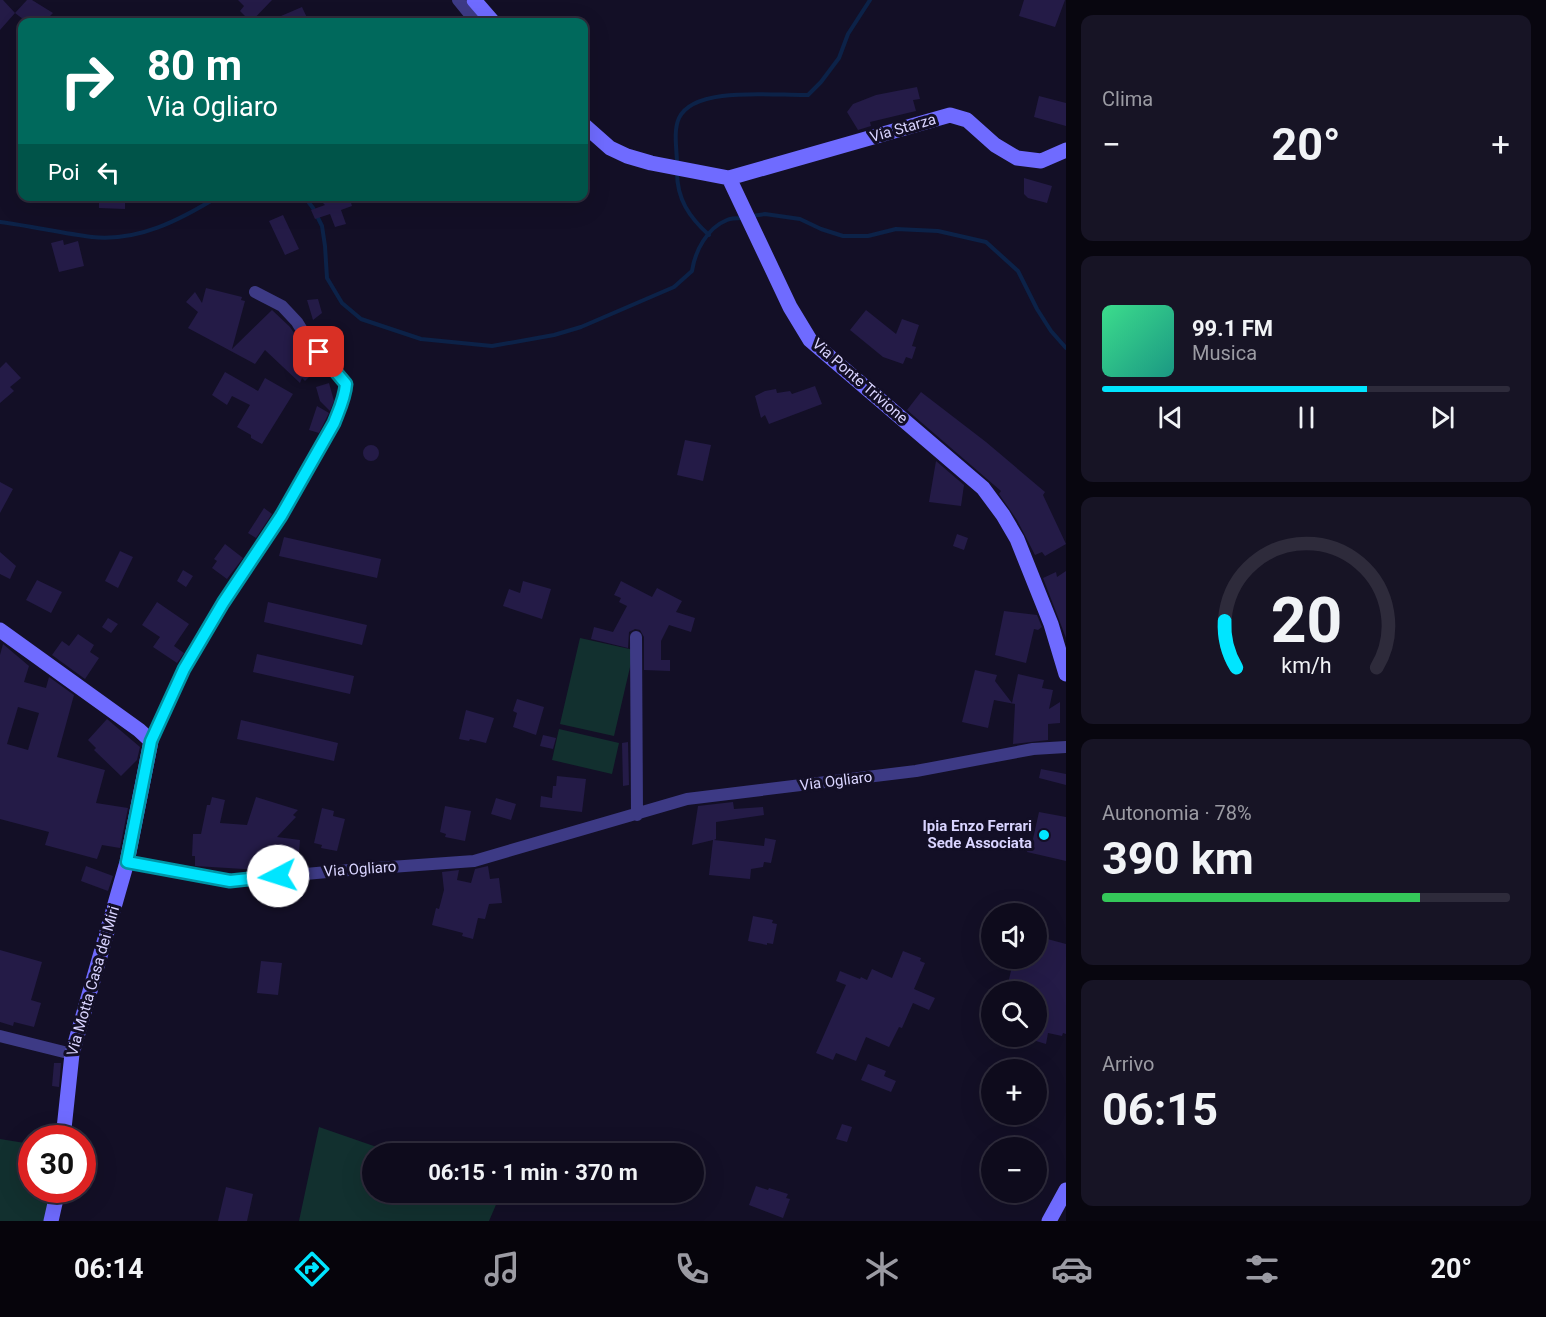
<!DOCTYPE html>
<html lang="it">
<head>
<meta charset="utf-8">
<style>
  :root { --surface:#0e0b1c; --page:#171425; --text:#f1f3f6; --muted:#9b9ba3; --line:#2e2b3b; --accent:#00e5ff }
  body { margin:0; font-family:Roboto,sans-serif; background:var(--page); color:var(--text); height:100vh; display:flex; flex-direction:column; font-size:22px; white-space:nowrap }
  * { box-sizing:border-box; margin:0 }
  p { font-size:20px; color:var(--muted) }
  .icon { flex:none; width:33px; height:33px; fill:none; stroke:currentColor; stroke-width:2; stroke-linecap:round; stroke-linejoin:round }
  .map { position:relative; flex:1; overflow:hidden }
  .panel { display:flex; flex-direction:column; gap:15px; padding:15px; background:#08060f; width:480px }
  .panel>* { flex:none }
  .top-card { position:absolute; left:18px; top:18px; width:570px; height:183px; border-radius:12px; box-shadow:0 6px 24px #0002,0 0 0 2px var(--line); background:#00695c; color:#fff; overflow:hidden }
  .controls { position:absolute; left:981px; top:903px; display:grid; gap:12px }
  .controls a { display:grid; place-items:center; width:66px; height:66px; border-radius:50%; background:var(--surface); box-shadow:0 6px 24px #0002,0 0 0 2px var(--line); font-size:30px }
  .speed { position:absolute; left:18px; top:1125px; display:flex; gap:12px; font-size:30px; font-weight:700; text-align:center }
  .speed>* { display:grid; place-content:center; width:78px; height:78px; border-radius:50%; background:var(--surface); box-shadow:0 6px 24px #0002,0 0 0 2px var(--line); line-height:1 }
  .speed .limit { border:9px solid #d22; background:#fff; color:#111 }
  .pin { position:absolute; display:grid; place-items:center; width:51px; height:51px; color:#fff; margin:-26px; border-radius:12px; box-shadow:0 3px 9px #0006 }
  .me { position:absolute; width:66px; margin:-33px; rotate:265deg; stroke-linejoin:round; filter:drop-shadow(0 0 4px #0008) }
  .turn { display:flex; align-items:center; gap:21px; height:126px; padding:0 30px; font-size:27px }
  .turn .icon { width:78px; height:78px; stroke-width:2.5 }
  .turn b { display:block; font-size:42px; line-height:51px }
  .then { display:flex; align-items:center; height:57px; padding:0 30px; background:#0003; gap:12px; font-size:22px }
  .big { font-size:45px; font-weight:700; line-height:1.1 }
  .panel .widget { flex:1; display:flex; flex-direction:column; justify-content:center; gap:9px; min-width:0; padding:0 21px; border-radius:12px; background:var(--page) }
  .panel .dial { align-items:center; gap:0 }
  .dial svg { height:156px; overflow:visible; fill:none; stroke:var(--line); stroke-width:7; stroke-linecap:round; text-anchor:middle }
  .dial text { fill:var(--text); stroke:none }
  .song { display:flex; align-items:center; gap:18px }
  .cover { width:72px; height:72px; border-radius:9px; background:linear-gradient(135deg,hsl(150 70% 55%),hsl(170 70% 35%)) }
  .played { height:6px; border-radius:3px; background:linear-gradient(90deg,var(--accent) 65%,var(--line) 65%) }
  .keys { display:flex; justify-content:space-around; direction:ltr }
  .heat { display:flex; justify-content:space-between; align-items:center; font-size:33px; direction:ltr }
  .charge { height:9px; border-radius:4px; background:linear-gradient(90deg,#34c759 78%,var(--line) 0) }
  .trip { position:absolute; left:362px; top:1143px; width:342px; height:60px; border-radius:30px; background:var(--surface); box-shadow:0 6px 24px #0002,0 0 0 2px var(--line); font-weight:700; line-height:60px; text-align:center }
  .tabs { display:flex; height:96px; justify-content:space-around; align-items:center; background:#06040b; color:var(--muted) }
  .tabs .icon { width:42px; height:42px }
  .tabs .active { color:var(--accent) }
  .tabs b { font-size:27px; color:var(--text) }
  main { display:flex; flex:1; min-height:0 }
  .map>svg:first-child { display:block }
  .green { fill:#12302f }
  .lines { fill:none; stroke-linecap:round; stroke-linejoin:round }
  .stream { stroke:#0c2248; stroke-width:4 }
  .building { fill:#241b47; fill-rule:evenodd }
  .street { stroke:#3d3a85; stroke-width:12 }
  .secondary { stroke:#6f6bff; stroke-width:15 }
  .route-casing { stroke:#0095a6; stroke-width:15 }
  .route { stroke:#00e5ff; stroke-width:10 }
  .poi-dot { fill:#00e5ff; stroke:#130f26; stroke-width:2 }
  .labels { text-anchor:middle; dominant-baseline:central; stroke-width:6; stroke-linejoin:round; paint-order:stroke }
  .street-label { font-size:15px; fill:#d9d4ff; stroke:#130f26 }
  .poi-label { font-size:15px; font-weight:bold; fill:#d9d4ff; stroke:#130f26; text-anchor:end }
</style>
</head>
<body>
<main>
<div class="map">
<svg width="1066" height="1221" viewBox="0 0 1066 1221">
  <rect width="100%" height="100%" fill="#130f26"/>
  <path class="green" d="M580,638l54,12 -20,86 -54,-12z
    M559,729l60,14 -7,31 -60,-14z
    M319,1127l75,26 -22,1v38l129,1 -12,28h-190z
    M0,1139l31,5 1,46h19l-7,31h-44z"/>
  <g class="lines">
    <path class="stream" d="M677,164c0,-14 -4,-33 2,-46 15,-33 98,-22 129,-23l13,-13 18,-24 9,-24 22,-34
      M677,172c0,27 12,45 32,63
      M304,196l9,12 9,18 3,20 2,32 15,25 19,16 60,20 71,7 62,-11 27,-8 93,-40 18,-16c3,-20 15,-43 35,-51 4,-2 10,-2 15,-2
      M752,216l13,-2 35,5 21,10 22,7h25l28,-7 42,2 48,11 32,29 19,38 14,22 15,17
      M0,222c31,4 61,11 92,15 46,5 88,-17 127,-41"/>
  </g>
  <path class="building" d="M0,0h3l12,13 -15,17z
    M27,0h5l21,13 -9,9h-17l-12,-9z
    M238,0h34l-21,22 -11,-11 4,-5z
    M1024,0h41l-10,27 -36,-11z
    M302,7l7,15h-42z
    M917,87l3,12 -7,1 3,11 -46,11 1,4 -13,4 -11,-18 6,-8 23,-9z
    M1039,96l27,7v23l-32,-9z
    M1024,178l28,8 -5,17 -19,-5 -4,-4z
    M99,196h26v13l-26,-1z
    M316,196h20l2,5 11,-5 3,10 -11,4 5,14 -11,3 -5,-13 -15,5 -4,-9 14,-5z
    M283,215l16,34 -14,6 -16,-34z
    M63,240l1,5 14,-4 6,25 -25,6 -8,-29z
    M206,288l36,9 -1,3 4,1 -13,48 40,-39 18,17 12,18 18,21 -15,15 -3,-3 -2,5 -35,-33 -10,14 -67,-36 10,-16 -12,-10 9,-10 7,11z
    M318,299l4,14 -9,7 -6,-20z
    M866,310l30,24 6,-15 17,6 -7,21 4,1 -4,12 -6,-2 -3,7 -20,-7 -33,-27z
    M6,362l15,16 -11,9 4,4 -14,12v-35z
    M225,372l33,19 7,-13 28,16 -31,50 -11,-6v-3l-14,-8 13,-22 -18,-9 -5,9 -15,-10z
    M329,383l5,18 -4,10 -10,-10 -4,-14z
    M815,386l7,18 -53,20 -4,-9 -4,3 -6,-22 10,-5 11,-2 1,4 13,-2 2,3z
    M921,392l65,50 59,50 -2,3 23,49 -21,12 -3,-4 -7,3 -18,-35 -18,-26 2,-3 -94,-81z
    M317,406l12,7 -10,20 -10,-3z
    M685,440l26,5 -8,36 -26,-6z
    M363 453a8 8 0 1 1 16 0a8 8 0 1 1-16 0Z
    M936,461l28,24 -3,21 -32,-4z
    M0,482l13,7 -13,24z
    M264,508l8,6 -16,24 -8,-5z
    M957,534l11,4 -4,12 -11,-4z
    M284,537l97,22 -4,19 -98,-22z
    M225,544l18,14 -16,21 -15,-11 5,-7 -3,-2z
    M120,551l13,6 -15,31 -13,-7z
    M0,552l16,14 -6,13 -10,-5z
    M183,570l10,6 -7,11 -9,-6z
    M1066,571v67l-23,-60 13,-6 1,5z
    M37,580l25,12 -11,21 -25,-13z
    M523,581l28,8 -9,30 -39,-13 6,-17 11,4z
    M621,581l31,16 5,-9 25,13 -6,11 19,6 -4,14 -22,-7 -8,16v19h9v11l-26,-1v-33l-4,-7 -5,-1 -6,3 -1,16 -37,-9 3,-12 19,5 14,-26 -8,-4 2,-4 -7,-3z
    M157,602l32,22 -15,22 10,7 -7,10 -24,-16 7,-10 -18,-12z
    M268,602l99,23 -5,20 -98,-23z
    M1004,611l33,4 5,12 -4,3 -4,-1 -8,34 -31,-8z
    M108,618l10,6 -7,9 -9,-6z
    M78,634l16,11 -4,7 9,6 -14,21 -33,-24 10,-14 7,5z
    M3,644l26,22 -5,16 22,6 3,-11 25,18 -17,62 48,13 -9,33 32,5 -8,40 -18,-3 -5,14 -52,-14 4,-13 -49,-13v-164zM18,707l21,6 -11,37 -21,-6z
    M257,654l97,22 -4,18 -97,-22z
    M975,670l22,5 -2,6 17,22 6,-29 26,6 -2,8 11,2 -4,19 11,-7v21l-12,1v16l-35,4 2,-40 -21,-4 -6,28 -26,-6z
    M517,699l27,8 -8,28 -23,-8 4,-14 -4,-2z
    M466,710l28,8 -8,25 -16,-4 -1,2 -10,-2z
    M107,719l33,28 -3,13 -16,16 -27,-26 2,-2 -8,-8z
    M241,720l97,23 -4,18 -97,-22z
    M543,735l13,3 -3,11 -13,-3z
    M628,742l1,43 -6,1 -1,-43z
    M1041,769l25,5v11l-27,-7z
    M557,776l29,3 -4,33 -42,-5 1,-11 11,2 1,-12h3z
    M212,797l13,3 -5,23 27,2 9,-28 42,13 -5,5 3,2 -19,20 23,3 -2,26h-22v2l-18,2 -63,-4v-10h-3l1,-22h8l6,-29h3z
    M496,798l20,6 -5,16 -20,-6z
    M733,802l1,7 29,-2 1,8 -48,7v17l-2,1 50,6 1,-8 11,2 -5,23 -7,-1 -1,5 -12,2 -1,10 -41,-4 4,-35 -21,5 6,-39z
    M445,806l26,5 -6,30 -20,-4 1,-3 -6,-2z
    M322,808l12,3 -1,5 12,3 -8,32 -16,-3 1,-3 -8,-2z
    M1039,812l27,5v44l-39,-9 3,-13h3z
    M86,866l27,10 -5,15 -27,-10z
    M488,866l2,13 9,-1 3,25 -13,1 -4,15 -7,-1 -5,21 -11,-3 1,-3 -31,-8 4,-17 3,1 5,-19 -2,-18 17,-2 -2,10 14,3 4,-14z
    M753,916l20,4 -1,3 5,1 -4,20 -6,-1v2l-19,-4z
    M1036,936l30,8v90l-3,-1 -1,3 -14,-3 -2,11 -10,-3v-49h-30l8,-34h22z
    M0,950l42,12 -11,38 10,3 -7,24 -20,-5 -1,4 -13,-4z
    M903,951l18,7 -1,3 5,2 -11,26 21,9 -6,12 -16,-7 -11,25 -3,-1 -10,20 -23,-10 -10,24 -20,-8 -3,7 -17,-7 30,-68 -10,-4 4,-10 20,8 1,-2 6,3 5,-11 20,9z
    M261,961l21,2 -4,32 -21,-2z
    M54,1063h7l-2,24 -7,-1z
    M868,1064l18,7 -2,5 12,5 -5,11 -30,-12z
    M842,1124l10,3 -5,15 -11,-3z
    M756,1186l12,4 1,-2 19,6 -2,4 4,1 -7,19 -34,-13z
    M226,1187l27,7 -6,27h-29z"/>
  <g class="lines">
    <path class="street" d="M458,0l18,22
      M636,637l1,178
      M151,741l33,-72 39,-66 58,-87 53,-93 11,-28 1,-11 -38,-44 -11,-18 -15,-16 -27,-14
      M127,862l103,19 119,-11 125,-9 213,-62 229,-28 117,-22 33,-2
      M0,1036l72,18"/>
    <path class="secondary" d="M474,0l19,22
      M584,125l26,23 17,8 24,7 78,15 221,-63 17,5 28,25 22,13 24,3 25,-11
      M729,178l61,129 20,33 173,148 20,27 14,24 34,85 15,50
      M0,630l139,100 12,11 -24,121 -55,192 -9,84
      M51,1221l7,-31
      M1049,1221l17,-31"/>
  </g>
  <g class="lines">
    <defs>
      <path id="route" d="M278,876l-48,5 -103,-19 24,-121 33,-72 39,-66 58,-87 53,-93c5,-13 11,-25 12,-39l-27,-32"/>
    </defs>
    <use href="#route" class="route-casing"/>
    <use href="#route" class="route"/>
  </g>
  <circle class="poi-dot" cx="1044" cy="835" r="6"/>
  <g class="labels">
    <g class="street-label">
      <text transform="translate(903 128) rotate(-16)">Via Starza</text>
      <text transform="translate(860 381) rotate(41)">Via Ponte Trivione</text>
      <text transform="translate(836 781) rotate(-7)">Via Ogliaro</text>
      <text transform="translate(360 869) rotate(-4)">Via Ogliaro</text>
      <text transform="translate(93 981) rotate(-74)">Via Motta Casa dei Miri</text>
    </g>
    <g class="poi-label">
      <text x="1032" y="826">Ipia Enzo Ferrari<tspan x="1032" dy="17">Sede Associata</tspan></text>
    </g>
  </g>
</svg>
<div class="controls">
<a><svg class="icon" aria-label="sound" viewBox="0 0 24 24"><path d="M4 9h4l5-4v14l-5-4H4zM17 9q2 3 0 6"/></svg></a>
<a><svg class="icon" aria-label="search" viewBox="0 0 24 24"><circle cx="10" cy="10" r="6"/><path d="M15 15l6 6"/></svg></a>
<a>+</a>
<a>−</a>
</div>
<div class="speed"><div class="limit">30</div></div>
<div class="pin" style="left:319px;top:352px;background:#d93025"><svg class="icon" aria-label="arrive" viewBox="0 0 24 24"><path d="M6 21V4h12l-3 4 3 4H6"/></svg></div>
<svg class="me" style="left:278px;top:876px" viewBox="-20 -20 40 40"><circle r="19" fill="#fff"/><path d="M0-13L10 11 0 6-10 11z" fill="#00e5ff"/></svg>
<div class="trip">06:15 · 1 min · 370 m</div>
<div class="top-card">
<div class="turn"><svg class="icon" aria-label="right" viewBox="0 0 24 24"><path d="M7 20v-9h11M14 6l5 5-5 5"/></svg><div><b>80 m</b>Via Ogliaro</div></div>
<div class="then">Poi<svg class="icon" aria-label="left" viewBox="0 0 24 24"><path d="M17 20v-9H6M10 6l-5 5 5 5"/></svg></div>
</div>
</div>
<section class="panel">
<div class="widget"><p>Clima</p>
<div class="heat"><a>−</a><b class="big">20°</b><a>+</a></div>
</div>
<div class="widget">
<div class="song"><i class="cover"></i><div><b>99.1 FM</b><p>Musica</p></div></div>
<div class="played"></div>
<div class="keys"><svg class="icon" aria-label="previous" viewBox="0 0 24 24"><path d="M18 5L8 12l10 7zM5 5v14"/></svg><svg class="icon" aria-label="pause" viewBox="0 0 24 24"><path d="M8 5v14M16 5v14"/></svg><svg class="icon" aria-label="next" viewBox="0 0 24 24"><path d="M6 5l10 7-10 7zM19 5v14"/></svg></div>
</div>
<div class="widget dial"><svg viewBox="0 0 100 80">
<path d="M14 69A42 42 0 1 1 86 69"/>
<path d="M14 69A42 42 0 0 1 8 45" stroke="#00e5ff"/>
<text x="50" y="56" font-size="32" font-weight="700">20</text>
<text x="50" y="72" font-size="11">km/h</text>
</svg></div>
<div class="widget"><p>Autonomia · 78%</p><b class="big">390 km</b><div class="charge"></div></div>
<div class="widget"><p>Arrivo</p><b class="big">06:15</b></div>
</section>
</main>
<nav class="tabs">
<b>06:14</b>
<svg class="icon active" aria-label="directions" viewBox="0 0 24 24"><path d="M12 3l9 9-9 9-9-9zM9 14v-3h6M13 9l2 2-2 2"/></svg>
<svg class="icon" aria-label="music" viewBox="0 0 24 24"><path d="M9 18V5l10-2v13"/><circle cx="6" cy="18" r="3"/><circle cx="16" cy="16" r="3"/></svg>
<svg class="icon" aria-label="phone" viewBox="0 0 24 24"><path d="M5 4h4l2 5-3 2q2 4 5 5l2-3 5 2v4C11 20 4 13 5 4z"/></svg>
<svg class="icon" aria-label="climate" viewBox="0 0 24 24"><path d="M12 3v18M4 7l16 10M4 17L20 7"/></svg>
<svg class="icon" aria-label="car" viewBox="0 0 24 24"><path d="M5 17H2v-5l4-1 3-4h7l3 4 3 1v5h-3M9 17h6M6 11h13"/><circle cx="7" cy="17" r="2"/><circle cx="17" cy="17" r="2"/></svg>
<svg class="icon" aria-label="filters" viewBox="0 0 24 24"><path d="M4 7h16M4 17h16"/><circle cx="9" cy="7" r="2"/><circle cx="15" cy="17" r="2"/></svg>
<b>20°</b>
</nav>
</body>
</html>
